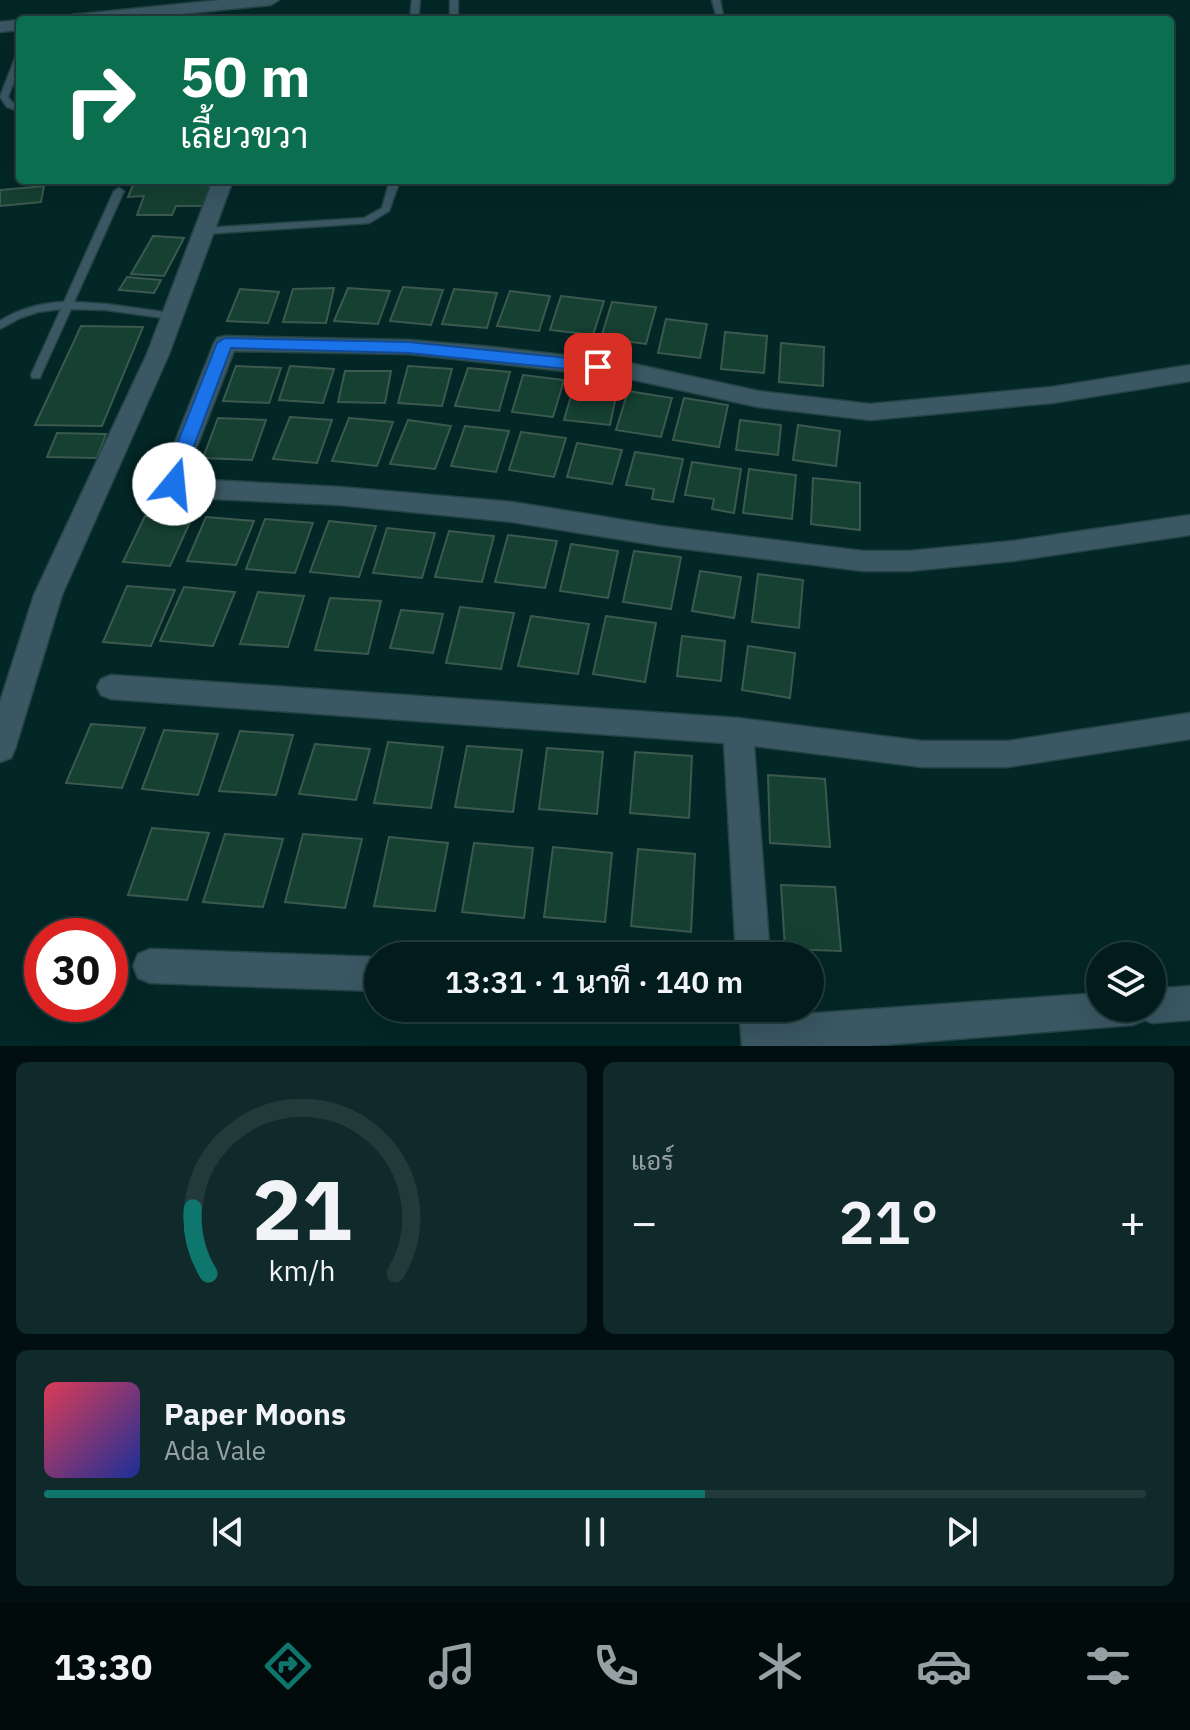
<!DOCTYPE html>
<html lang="th">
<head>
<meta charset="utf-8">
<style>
  :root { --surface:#021c1d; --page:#10292a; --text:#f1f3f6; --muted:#96a1a4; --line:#233a3b; --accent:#0f766e }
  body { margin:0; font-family:"IBM Plex Sans",Sarabun,sans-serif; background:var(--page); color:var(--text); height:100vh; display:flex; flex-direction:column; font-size:30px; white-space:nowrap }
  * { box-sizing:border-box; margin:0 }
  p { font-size:26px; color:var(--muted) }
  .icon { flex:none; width:44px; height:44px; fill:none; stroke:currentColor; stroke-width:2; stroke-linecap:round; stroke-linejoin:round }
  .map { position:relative; height:1046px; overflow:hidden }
  .panel { display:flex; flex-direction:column; gap:16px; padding:16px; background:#010f10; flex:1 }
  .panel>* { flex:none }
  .hud { position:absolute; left:16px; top:16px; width:1158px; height:168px; border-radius:8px; box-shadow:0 8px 32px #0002,0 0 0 2px var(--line); background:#0b6e4f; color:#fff; overflow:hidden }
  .buttons { position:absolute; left:1086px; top:942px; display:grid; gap:16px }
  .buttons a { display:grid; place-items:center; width:80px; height:80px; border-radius:50%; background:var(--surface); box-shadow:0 8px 32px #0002,0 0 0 2px var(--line); font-size:40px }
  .speed { position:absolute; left:24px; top:918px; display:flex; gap:16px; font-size:40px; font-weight:700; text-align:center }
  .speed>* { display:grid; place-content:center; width:104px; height:104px; border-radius:50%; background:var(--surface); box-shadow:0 8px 32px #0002,0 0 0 2px var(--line); line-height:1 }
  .speed .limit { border:12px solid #d22; background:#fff; color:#111 }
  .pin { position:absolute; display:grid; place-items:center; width:68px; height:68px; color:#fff; margin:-34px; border-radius:16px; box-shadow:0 4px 12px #0006 }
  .me { position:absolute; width:88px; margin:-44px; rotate:17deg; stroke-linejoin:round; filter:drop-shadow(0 0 6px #0008) }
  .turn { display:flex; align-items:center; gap:28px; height:168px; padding:0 32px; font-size:36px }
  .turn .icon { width:104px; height:104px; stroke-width:2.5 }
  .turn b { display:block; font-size:56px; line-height:68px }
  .big { font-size:60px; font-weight:600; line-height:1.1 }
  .panel .tile { flex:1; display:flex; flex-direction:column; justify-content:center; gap:12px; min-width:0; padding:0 28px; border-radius:12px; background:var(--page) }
  .panel .dial { align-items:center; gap:0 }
  .dial svg { height:208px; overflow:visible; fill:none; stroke:var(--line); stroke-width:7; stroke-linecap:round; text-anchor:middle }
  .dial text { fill:var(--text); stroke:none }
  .song { display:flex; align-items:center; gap:24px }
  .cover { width:96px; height:96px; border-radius:12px; background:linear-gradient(135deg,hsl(350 70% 55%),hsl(230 70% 35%)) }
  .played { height:8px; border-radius:4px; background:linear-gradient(90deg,var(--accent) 60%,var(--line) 60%) }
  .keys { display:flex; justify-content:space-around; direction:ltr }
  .heat { display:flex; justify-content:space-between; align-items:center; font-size:44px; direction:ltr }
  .panel .tiles { flex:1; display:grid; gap:16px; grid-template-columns:1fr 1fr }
  .tile:last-child { grid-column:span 2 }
  .trip { position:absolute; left:364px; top:942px; width:460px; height:80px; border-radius:40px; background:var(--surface); box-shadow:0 8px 32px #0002,0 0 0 2px var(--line); font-weight:600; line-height:80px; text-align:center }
  .menu { display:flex; height:128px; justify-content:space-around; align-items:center; background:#010b0c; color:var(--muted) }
  .menu .icon { width:56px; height:56px }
  .menu .current { color:var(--accent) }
  .menu b { font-size:36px; color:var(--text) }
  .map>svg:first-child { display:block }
  .building { fill:#154032; stroke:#3c594e; stroke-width:2 }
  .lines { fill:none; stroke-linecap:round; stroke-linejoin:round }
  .service-casing { stroke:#234344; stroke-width:3 }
  .minor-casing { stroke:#234344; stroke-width:3 }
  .service { fill:#3a5763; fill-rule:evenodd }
  .minor { fill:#3a5763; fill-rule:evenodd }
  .route { fill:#1a73e8; stroke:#114b97; stroke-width:2 }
</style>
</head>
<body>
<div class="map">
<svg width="1190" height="1046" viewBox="0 0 1190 1046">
  <rect width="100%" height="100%" fill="#032627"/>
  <path class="building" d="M135,180h77l-9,26h-27l-4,9h-35l7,-19 -16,1z
    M44,186l-3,16 -41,4v-16z
    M153,236l31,2 -20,38 -33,-2z
    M127,277l34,3 -7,13 -35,-3z
    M403,287l40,3 -12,35 -41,-4z
    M334,288l-8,35 -43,-1 10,-33z
    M348,288l42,3 -12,33 -44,-3z
    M240,289l39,3 -11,31 -41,-2z
    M454,289l43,4 -10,35 -45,-4z
    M510,291l40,5 -11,35 -42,-5z
    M561,296l43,5 -11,34 -43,-5z
    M612,302l44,5 -10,37 -45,-6z
    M666,319l41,5 -7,34 -42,-5z
    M81,326l62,1 -41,99 -67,-1z
    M725,332l42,4 -3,37 -43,-4z
    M781,343l43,4 -1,39 -44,-4z
    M236,366l45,2 -12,35 -46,-2z
    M290,366l44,3 -11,34 -44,-3z
    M408,366l44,3 -10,37 -44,-3z
    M468,368l42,4 -11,39 -44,-5z
    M345,371h46l-6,32 -47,-1z
    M523,375l41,5 -11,37 -41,-5z
    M575,382l43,5 -8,38 -46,-5z
    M628,391l44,7 -11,39 -45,-7z
    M684,398l44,7 -9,42 -46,-7z
    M290,417l42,3 -15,43 -44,-4z
    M218,418l48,2 -14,40 -49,-2z
    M349,418l44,4 -16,44 -45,-5z
    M408,420l43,6 -16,43 -45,-5z
    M740,420l41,5 -3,30 -42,-5z
    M798,425l42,6 -4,35 -43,-6z
    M465,426l44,5 -13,41 -45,-6z
    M521,432l45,6 -12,39 -45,-7z
    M57,433l49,1 -9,24 -50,-1z
    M577,443l45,7 -10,34 -45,-7z
    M635,452l48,7 -10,43 -21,-3 2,-10 -28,-4z
    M692,462l49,7 -7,44 -22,-4 2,-10 -29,-4z
    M749,469l47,6 -4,44 -49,-6z
    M813,478l47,5v47l-49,-6z
    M145,516l46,4 -21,46 -47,-4z
    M206,517l48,4 -18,44 -49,-4z
    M265,519l48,4 -18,50 -49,-4z
    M329,521l47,5 -17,51 -49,-5z
    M387,528l48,5 -13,45 -49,-5z
    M449,531l45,5 -12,46 -47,-5z
    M508,535l49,6 -12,47 -50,-6z
    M571,544l47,7 -10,47 -48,-7z
    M634,551l47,6 -10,52 -48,-7z
    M700,571l41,6 -7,41 -42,-7z
    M758,574l45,6 -4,48 -47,-6z
    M127,586l48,4 -24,56 -48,-4z
    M184,587l51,5 -22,54 -53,-5z
    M258,592l46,4 -16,51 -48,-3z
    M330,598l51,3 -13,53 -53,-4z
    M460,607l54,6 -13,56 -55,-6z
    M401,610l42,4 -10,39 -43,-5z
    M531,616l58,8 -11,50 -60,-8z
    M606,616l50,7 -11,59 -52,-8z
    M682,636l43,5 -4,40 -44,-5z
    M748,646l47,7 -5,45 -48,-8z
    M91,724l54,4 -23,60 -56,-5z
    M164,730l54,4 -20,61 -56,-6z
    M240,731l53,4 -17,60 -57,-4z
    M388,742l55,5 -12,61 -57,-5z
    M315,744l55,5 -14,51 -57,-6z
    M467,746l55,4 -9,62 -58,-5z
    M547,748l56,4 -6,62 -58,-5z
    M635,752l57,4 -3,62 -59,-5z
    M768,775l57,4 5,68 -60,-4z
    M152,828l57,5 -22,67 -59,-5z
    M225,834l58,5 -20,68 -60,-5z
    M303,834l59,5 -17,69 -60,-6z
    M389,837l59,6 -13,68 -61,-5z
    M474,843l59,5 -9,70 -62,-6z
    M553,847l59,6 -7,69 -61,-5z
    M638,849l57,5 -4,78 -60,-6z
    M781,885l54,2 6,64 -56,-2z"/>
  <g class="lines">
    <defs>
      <path id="service" d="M412,0h8l-2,20h-8z
        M450,0h8v20h-8z
        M712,0h8l4,20 -7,-1z
        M17,53h3v13l-12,31 5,6 7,2v6l-13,-4 -7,-10z
        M390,180h10l-11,31 -20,12 -164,11 -5,-3 5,-3 159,-10 18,-10z
        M119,188l5,3 -50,111 32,2 65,9 5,3 -5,3 -65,-9 -35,-1 -30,66 -1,3h-8l-1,-3 30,-66 -23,3 -18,6 -20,11v-8c19,-12 41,-18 64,-19l50,-111z"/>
      <path id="minor" d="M221,0h58l-8,5 -150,15h-58l8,-5z
        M20,20v10l-20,2v-10z
        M213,180h20l-64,174 -107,241 -47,154 -4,9 -11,4v-60l34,-107 113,-241z
        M225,336l184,4 83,7 133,15 133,29 112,13 182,-17 138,-22v16l-138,22 -182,17 -112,-13 -133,-29 -133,-15 -83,-9 -175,-3 -45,116 -1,12 152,8 172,15 149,24 202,25h46l104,-10 177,-26v20l-177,26 -104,10h-46l-202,-25 -149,-24 -172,-17 -148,-7 -26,-5 -4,-6 3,-20 49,-124 3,-5z
        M111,675l627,43 184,23h86l182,-28v26l-182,28h-86l-168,-21 16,210h-34l-12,-213 -613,-44 -10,-4 -4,-8 4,-8z
        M150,949l228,8v34l-228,-8 -12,-5 -5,-12 5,-12z
        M1190,986v34l-38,3 -7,-3 -12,5 -263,21h-128l-3,-38h34l1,8 326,-23v15h52v-19z"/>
    </defs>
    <use href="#service" class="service-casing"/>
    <use href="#minor" class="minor-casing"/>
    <use href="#service" class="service"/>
    <use href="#minor" class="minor"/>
  </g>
  <path class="route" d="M225,338l184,4 189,19 8,6 -8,5 -189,-19 -178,-5 -45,119 -3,17 -9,6 -6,-2 -3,-4 3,-17 49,-124z"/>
</svg>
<div class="buttons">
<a><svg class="icon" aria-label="layers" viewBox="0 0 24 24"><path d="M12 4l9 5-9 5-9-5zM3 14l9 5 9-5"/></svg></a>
</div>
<div class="speed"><div class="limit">30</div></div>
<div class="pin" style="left:598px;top:367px;background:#d93025"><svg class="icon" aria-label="arrive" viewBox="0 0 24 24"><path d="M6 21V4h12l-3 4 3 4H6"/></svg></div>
<svg class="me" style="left:174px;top:484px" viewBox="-20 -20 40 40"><circle r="19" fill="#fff"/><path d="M0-13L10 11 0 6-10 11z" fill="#1a73e8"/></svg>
<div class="trip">13:31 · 1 นาที · 140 m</div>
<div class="hud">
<div class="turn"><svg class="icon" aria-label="right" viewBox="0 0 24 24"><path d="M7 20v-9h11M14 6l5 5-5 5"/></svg><div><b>50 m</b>เลี้ยวขวา</div></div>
</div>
</div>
<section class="panel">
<div class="tiles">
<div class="tile dial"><svg viewBox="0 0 100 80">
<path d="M14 69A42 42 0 1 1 86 69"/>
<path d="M14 69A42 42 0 0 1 8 44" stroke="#0f766e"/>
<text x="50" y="56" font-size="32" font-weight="700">21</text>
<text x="50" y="72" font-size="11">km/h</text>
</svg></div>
<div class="tile"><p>แอร์</p>
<div class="heat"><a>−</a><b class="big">21°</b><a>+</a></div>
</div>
<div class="tile">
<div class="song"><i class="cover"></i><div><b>Paper Moons</b><p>Ada Vale</p></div></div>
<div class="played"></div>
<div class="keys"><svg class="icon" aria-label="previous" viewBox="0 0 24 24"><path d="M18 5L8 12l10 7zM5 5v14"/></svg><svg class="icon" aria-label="pause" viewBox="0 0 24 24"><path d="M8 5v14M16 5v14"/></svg><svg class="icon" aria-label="next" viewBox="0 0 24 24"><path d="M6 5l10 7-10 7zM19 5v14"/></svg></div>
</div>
</div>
</section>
<nav class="menu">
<b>13:30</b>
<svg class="icon current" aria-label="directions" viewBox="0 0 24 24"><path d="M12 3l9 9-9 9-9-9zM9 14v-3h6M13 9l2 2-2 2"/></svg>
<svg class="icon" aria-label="music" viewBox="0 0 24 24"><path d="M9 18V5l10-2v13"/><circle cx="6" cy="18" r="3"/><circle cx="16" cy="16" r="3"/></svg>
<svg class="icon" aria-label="phone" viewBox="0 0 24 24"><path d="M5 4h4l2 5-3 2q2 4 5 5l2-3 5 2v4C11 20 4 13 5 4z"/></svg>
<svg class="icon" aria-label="climate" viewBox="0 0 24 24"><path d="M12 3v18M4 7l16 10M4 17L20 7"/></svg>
<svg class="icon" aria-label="car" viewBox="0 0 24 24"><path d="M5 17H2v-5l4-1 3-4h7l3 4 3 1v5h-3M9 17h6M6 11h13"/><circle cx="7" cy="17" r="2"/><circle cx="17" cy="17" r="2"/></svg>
<svg class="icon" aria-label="filters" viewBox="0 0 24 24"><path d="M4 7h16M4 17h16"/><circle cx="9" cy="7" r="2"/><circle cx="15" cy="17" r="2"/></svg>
</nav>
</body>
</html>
